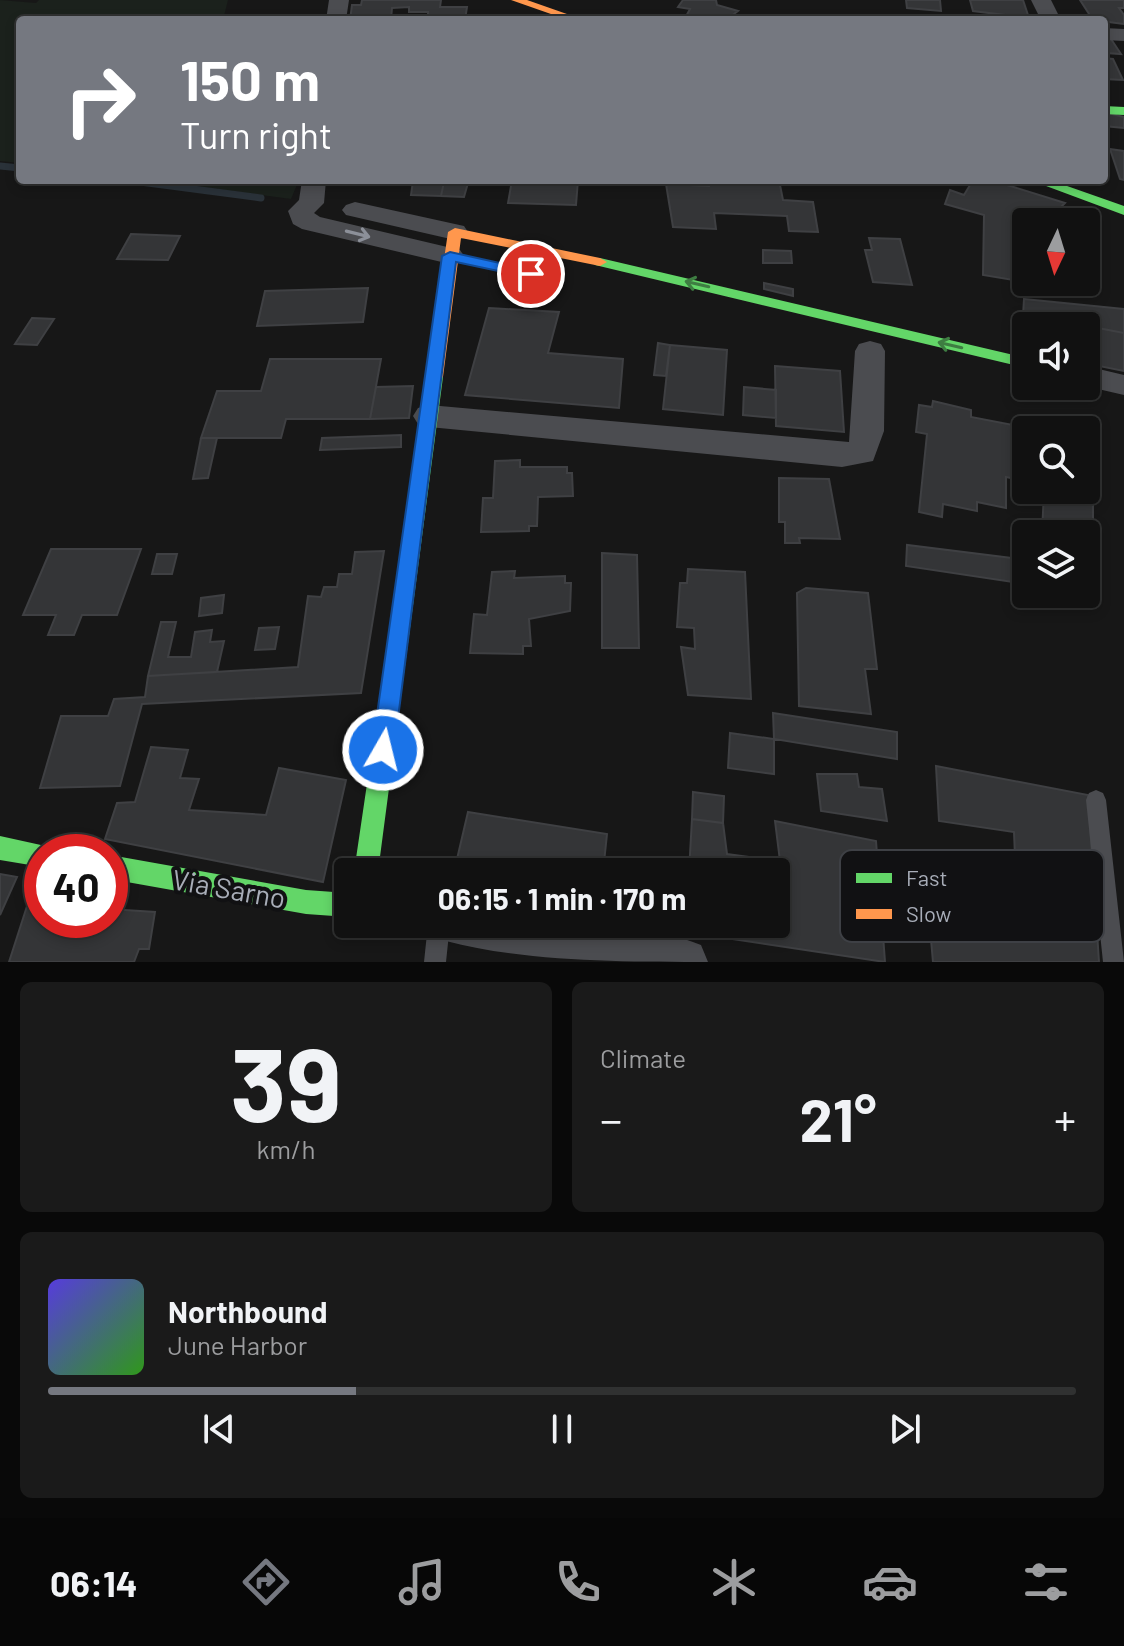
<!DOCTYPE html>
<html lang="en">
<head>
<meta charset="utf-8">
<style>
  :root { --surface:#111; --page:#1a1a1a; --text:#f1f3f6; --muted:#9c9d9f; --line:#303131; --accent:#757880 }
  body { margin:0; font-family:Barlow,sans-serif; background:var(--page); color:var(--text); height:100vh; display:flex; flex-direction:column; font-size:30px; white-space:nowrap }
  * { box-sizing:border-box; margin:0 }
  p { font-size:26px; color:var(--muted) }
  .icon { flex:none; width:44px; height:44px; fill:none; stroke:currentColor; stroke-width:2; stroke-linecap:round; stroke-linejoin:round }
  .map { position:relative; height:962px; overflow:hidden }
  .details { display:flex; flex-direction:column; gap:20px; padding:20px; background:#090909; flex:1 }
  .details>* { flex:none }
  .guide { position:absolute; left:16px; top:16px; width:1092px; height:168px; border-radius:8px; box-shadow:0 4px 12px #0003,0 0 0 2px var(--line); background:#757880; color:#fff; overflow:hidden }
  .needle { width:52px; rotate:184deg }
  .controls { position:absolute; left:1012px; top:208px; display:grid; gap:16px }
  .controls a { display:grid; place-items:center; width:88px; height:88px; border-radius:8px; background:var(--surface); box-shadow:0 4px 12px #0003,0 0 0 2px var(--line); font-size:40px }
  .speed { position:absolute; left:24px; top:834px; display:flex; gap:16px; font-size:40px; font-weight:700; text-align:center }
  .speed>* { display:grid; place-content:center; width:104px; height:104px; border-radius:50%; background:var(--surface); box-shadow:0 4px 12px #0003,0 0 0 2px var(--line); line-height:1 }
  .speed .limit { border:12px solid #d22; background:#fff; color:#111 }
  .pin { position:absolute; display:grid; place-items:center; width:68px; height:68px; color:#fff; margin:-34px; border:4px solid #fff; border-radius:50%; box-shadow:0 2px 8px #0007 }
  .me { position:absolute; width:88px; margin:-44px; rotate:8deg; stroke-linejoin:round; filter:drop-shadow(0 0 6px #0008) }
  .turn { display:flex; align-items:center; gap:28px; height:168px; padding:0 32px; font-size:36px }
  .turn .icon { width:104px; height:104px; stroke-width:2.5 }
  .turn b { display:block; font-size:56px; line-height:68px }
  .big { font-size:60px; font-weight:700; line-height:1.1 }
  .details .widget { flex:1; display:flex; flex-direction:column; justify-content:center; gap:12px; min-width:0; padding:0 28px; border-radius:12px; background:var(--page) }
  .details .dial { align-items:center; gap:0 }
  .dial b { font-size:104px; line-height:1 }
  .song { display:flex; align-items:center; gap:24px }
  .cover { width:96px; height:96px; border-radius:12px; background:linear-gradient(135deg,hsl(250 70% 55%),hsl(110 70% 35%)) }
  .played { height:8px; border-radius:4px; background:linear-gradient(90deg,var(--accent) 30%,var(--line) 30%) }
  .keys { display:flex; justify-content:space-around; direction:ltr }
  .heat { display:flex; justify-content:space-between; align-items:center; font-size:44px; direction:ltr }
  .details .tiles { flex:1; display:grid; gap:20px; grid-template-columns:1fr 1fr }
  .widget:last-child { grid-column:span 2 }
  .trip { position:absolute; left:334px; top:858px; width:456px; height:80px; border-radius:8px; background:var(--surface); box-shadow:0 4px 12px #0003,0 0 0 2px var(--line); font-weight:700; line-height:80px; text-align:center }
  .tab-bar { display:flex; height:128px; justify-content:space-around; align-items:center; background:#070707; color:var(--muted) }
  .tab-bar .icon { width:56px; height:56px }
  .tab-bar .active { color:var(--accent) }
  .tab-bar b { font-size:36px; color:var(--text) }
  .map>svg:first-child { display:block }
  .green { fill:#1b211c }
  .lines { fill:none; stroke-linecap:round; stroke-linejoin:round }
  .stream { stroke:#2a3239; stroke-width:7 }
  .building { fill:#343537; stroke:#3f4043; stroke-width:2 }
  .lane { fill:#4b4c50; fill-rule:evenodd }
  .street { fill:#4b4c50; fill-rule:evenodd }
  .fast { fill:#63d668; fill-rule:evenodd }
  .slow { fill:#ff974d; fill-rule:evenodd }
  .oneway { stroke:#8c9099 }
  .oneway2 { stroke:#3e7d42 }
  .route { fill:#1a73e8; stroke:#114b97; stroke-width:2 }
  .labels { text-anchor:middle; dominant-baseline:central; stroke-width:8; stroke-linejoin:round; paint-order:stroke }
  .near-street-label { font-size:28px; fill:#a8adb8; stroke:#111113 }
  .key { fill:#111113; stroke:#3e4045; stroke-width:2 }
  .key-label { font-size:22px; fill:#a8adb8 }
</style>
</head>
<body>
<div class="map">
<svg width="1124" height="962" viewBox="0 0 1124 962">
  <rect width="100%" height="100%" fill="#171717"/>
  <path class="green" d="M0,0l36,3 3,-3h189l-5,20h-203v143l-20,-2z
    M153,180h146l-8,19z"/>
  <g class="lines">
    <path class="stream" d="M0,166l20,2
      M125,180l136,18"/>
  </g>
  <path class="building" d="M362,0h79l-1,7h27l-2,13h-37v-8h-19v-5l-17,1 -1,12h-41l2,-15h9z
    M683,0h33l1,5 21,6 -12,9h-42l6,-11 -12,-2z
    M906,0h34l1,11 -34,-3z
    M970,0h53l6,18 -56,-7z
    M1080,0h44v8h-5l5,7v9l-31,-4z
    M1104,39h7l10,15 -15,-1z
    M1104,58l9,1 10,21 -19,-1z
    M1104,112l20,5v11l-20,-2z
    M1110,149l14,2v29l-4,-1z
    M512,180h66l-2,25 -68,-2z
    M710,180h69l4,20 30,2 5,30 -29,-1 -2,-15 -73,-3 2,16 -43,-2 -7,-43 43,2z
    M973,180h18l74,23 -19,19h-20v60l-43,-7 1,-60 -39,-11 5,-14 14,5z
    M413,181l31,1 -3,14 -30,-1z
    M444,182l24,1 -4,14 -23,-1z
    M131,234l49,2 -12,24 -51,-1z
    M869,238l31,1 12,46 -39,-3 -8,-32h7z
    M763,250l28,1 1,12h-29z
    M764,283l29,6v7l-29,-7z
    M368,288l-5,34 -106,4 8,-35z
    M1024,299l100,10v24l-26,-5 1,38 -13,-3v-37h-60v24l-5,-1z
    M489,308l70,4 -11,41 75,6 -4,49 -154,-13z
    M32,318l22,1 -17,26 -22,-1z
    M1098,328l26,5v38l-25,-5z
    M658,343l12,2 -4,31 -12,-1z
    M670,345l57,5 -4,65 -60,-6z
    M270,359h111l-11,60h-84l-5,19h-80l16,-47h44z
    M775,366l65,5 4,61 -68,-6z
    M413,386l-4,32 -39,1 6,-32z
    M744,387l32,3v28l-33,-3z
    M933,401l38,9v7l57,11 -2,53 -20,-4v31l-29,-6v9l-34,-7 -1,13 -23,-5 8,-78 -11,-2 3,-27 13,2z
    M401,435v12l-81,3 2,-12z
    M201,438h16l-9,40 -15,1z
    M520,460v7h47v6h5l1,23 -35,1 -1,29h-8v5l-48,1 2,-34h10l2,-37z
    M779,478l50,1 11,60 -41,-1 1,5h-15v-21h-6z
    M1044,490h28l21,5v80l-7,-2v-39h-44z
    M1019,528l23,6h-16v50l-120,-18 1,-21 113,14z
    M51,549h90l-24,66h-35l-8,20h-26l8,-20h-33z
    M384,551l-23,142 -219,11 -22,82 -80,2 21,-72h47l6,-17 31,-2 3,-21 150,-9 10,-71 13,1 3,-10h13l2,-13h13l3,-22z
    M602,553l35,2 2,93h-37z
    M157,554h20l-5,20h-20z
    M688,569l57,3 6,127 -63,-4 -7,-48 14,2 -1,-21 -17,-1 3,-44h7z
    M515,571l-1,7 51,-2v7h6l-1,28 -41,8 2,27h-8v8l-53,-1 4,-39 13,1 5,-43z
    M806,588l62,5 9,76h-12l6,45 -72,-8 -2,-113z
    M224,595l-2,18 -23,3 2,-18z
    M161,622h15l-8,35h23l4,-25 17,-2 -2,12 14,-1 -7,31 -69,4z
    M279,627l-4,22 -20,1 4,-22z
    M773,713l124,19v27l-123,-20z
    M730,733l44,6v35l-46,-6z
    M151,747l37,3 -8,28 19,1 -10,31 77,5 13,-47 67,12 -23,102 -218,-43 12,-36 18,-1z
    M936,766l152,29 11,167h-166l-6,-68 90,12 -3,-74 -75,-11z
    M817,774h40l2,13 23,2 5,32 -66,-10z
    M693,792l31,4 -1,27 -31,-4z
    M468,812l139,22 -4,38h2h-151z
    M692,819l31,4 4,31 53,7 -5,-40 101,20 9,121 -200,-30v-8h91v-52h-87z
    M0,874l17,3 -17,38z
    M28,903l14,1v16h68v-11l45,3 -6,37h-10l-5,13h-125z"/>
  <g class="lines">
    <path class="lane" d="M1096,790l7,3 3,7 18,162h-21l-17,-162 3,-7z
      M428,924h22l-4,38h-22z"/>
    <path class="street" d="M329,0h20l-3,20h-20z
      M1031,0h20l10,20h-20z
      M1104,28l20,1v12l-20,-1z
      M302,180h24l-2,23 -10,10 6,4 140,33 4,6 -4,6 -10,2 -148,-35 -9,-5 -5,-13 11,-11z
      M355,202l109,24 4,6 -4,6 -9,2 -109,-25 -4,-5 4,-5z
      M870,341l11,3 4,7 -1,80 -11,30 -31,6 -413,-40 -11,-3 -5,-8 5,-8 11,-3 420,37 6,-91 4,-7z
      M1086,366l38,9v20l-39,-9z
      M439,924c83,0 185,-11 262,21l7,17c-82,0 -184,0 -262,-21z"/>
    <path class="fast" d="M1104,106l20,1v8l-20,-1z
      M1030,180h20l74,26v9z
      M600,258l426,100v10l-431,-103 -2,-3z
      M435,372l8,5 -65,495h-24l73,-495z
      M0,836l50,11 3,5h-11v15l-42,-7z
      M110,855l196,35 42,3v24l-42,-3 -196,-35z"/>
    <path class="slow" d="M511,0h16l57,20h-16z
      M455,228l145,30 7,4 -7,4 -139,-28 -18,139 -8,5 -8,-5 21,-145z"/>
  </g>
  <defs><path id="oneway-shaft" d="M-6 0H5M1.5-3L5.5 0L1.5 3" fill="none" stroke-width="1.6" stroke-linecap="round" stroke-linejoin="round" transform="scale(2)"/></defs>
  <use class="oneway" href="#oneway-shaft" transform="translate(358 234) rotate(14)"/>
  <g class="oneway2">
    <use href="#oneway-shaft" transform="translate(697 284) rotate(-167)"/>
    <use href="#oneway-shaft" transform="translate(950 345) rotate(-167)"/>
  </g>
  <path class="route" d="M450,252l86,19 2,3 -7,4 -75,-16 -62,488 -3,8 -8,3 -8,-3 -3,-8 70,-494z"/>
  <g class="labels">
    <g class="near-street-label">
      <text transform="translate(229 888) rotate(10)">Via Sarno</text>
    </g>
  </g>
  <rect x="840" y="850" width="264" height="92" rx="12" class="key"/>
  <rect x="856" y="873" width="36" height="10" fill="#63d668"/>
  <rect x="856" y="909" width="36" height="10" fill="#ff974d"/>
  <g class="key-label">
    <text x="906" y="886">Fast</text>
    <text x="906" y="922">Slow</text>
  </g>
</svg>
<div class="controls">
<a><svg class="needle" viewBox="-14 -14 28 28"><path d="M0-13l5 13h-10z" fill="#e53935"/><path d="M0 13l5-13h-10z" fill="#9c9d9f"/></svg></a>
<a><svg class="icon" aria-label="sound" viewBox="0 0 24 24"><path d="M4 9h4l5-4v14l-5-4H4zM17 9q2 3 0 6"/></svg></a>
<a><svg class="icon" aria-label="search" viewBox="0 0 24 24"><circle cx="10" cy="10" r="6"/><path d="M15 15l6 6"/></svg></a>
<a><svg class="icon" aria-label="layers" viewBox="0 0 24 24"><path d="M12 4l9 5-9 5-9-5zM3 14l9 5 9-5"/></svg></a>
</div>
<div class="speed"><div class="limit">40</div></div>
<div class="pin" style="left:531px;top:274px;background:#d93025"><svg class="icon" aria-label="arrive" viewBox="0 0 24 24"><path d="M6 21V4h12l-3 4 3 4H6"/></svg></div>
<svg class="me" style="left:383px;top:750px" viewBox="-20 -20 40 40"><circle r="17" fill="#1a73e8" stroke="#fff" stroke-width="3"/><path d="M0-11L8 9 0 5-8 9z" fill="#fff"/></svg>
<div class="trip">06:15 · 1 min · 170 m</div>
<div class="guide">
<div class="turn"><svg class="icon" aria-label="right" viewBox="0 0 24 24"><path d="M7 20v-9h11M14 6l5 5-5 5"/></svg><div><b>150 m</b>Turn right</div></div>
</div>
</div>
<section class="details">
<div class="tiles">
<div class="widget dial"><b>39</b><p>km/h</p></div>
<div class="widget"><p>Climate</p>
<div class="heat"><a>−</a><b class="big">21°</b><a>+</a></div>
</div>
<div class="widget">
<div class="song"><i class="cover"></i><div><b>Northbound</b><p>June Harbor</p></div></div>
<div class="played"></div>
<div class="keys"><svg class="icon" aria-label="previous" viewBox="0 0 24 24"><path d="M18 5L8 12l10 7zM5 5v14"/></svg><svg class="icon" aria-label="pause" viewBox="0 0 24 24"><path d="M8 5v14M16 5v14"/></svg><svg class="icon" aria-label="next" viewBox="0 0 24 24"><path d="M6 5l10 7-10 7zM19 5v14"/></svg></div>
</div>
</div>
</section>
<nav class="tab-bar">
<b>06:14</b>
<svg class="icon active" aria-label="directions" viewBox="0 0 24 24"><path d="M12 3l9 9-9 9-9-9zM9 14v-3h6M13 9l2 2-2 2"/></svg>
<svg class="icon" aria-label="music" viewBox="0 0 24 24"><path d="M9 18V5l10-2v13"/><circle cx="6" cy="18" r="3"/><circle cx="16" cy="16" r="3"/></svg>
<svg class="icon" aria-label="phone" viewBox="0 0 24 24"><path d="M5 4h4l2 5-3 2q2 4 5 5l2-3 5 2v4C11 20 4 13 5 4z"/></svg>
<svg class="icon" aria-label="climate" viewBox="0 0 24 24"><path d="M12 3v18M4 7l16 10M4 17L20 7"/></svg>
<svg class="icon" aria-label="car" viewBox="0 0 24 24"><path d="M5 17H2v-5l4-1 3-4h7l3 4 3 1v5h-3M9 17h6M6 11h13"/><circle cx="7" cy="17" r="2"/><circle cx="17" cy="17" r="2"/></svg>
<svg class="icon" aria-label="filters" viewBox="0 0 24 24"><path d="M4 7h16M4 17h16"/><circle cx="9" cy="7" r="2"/><circle cx="15" cy="17" r="2"/></svg>
</nav>
</body>
</html>
